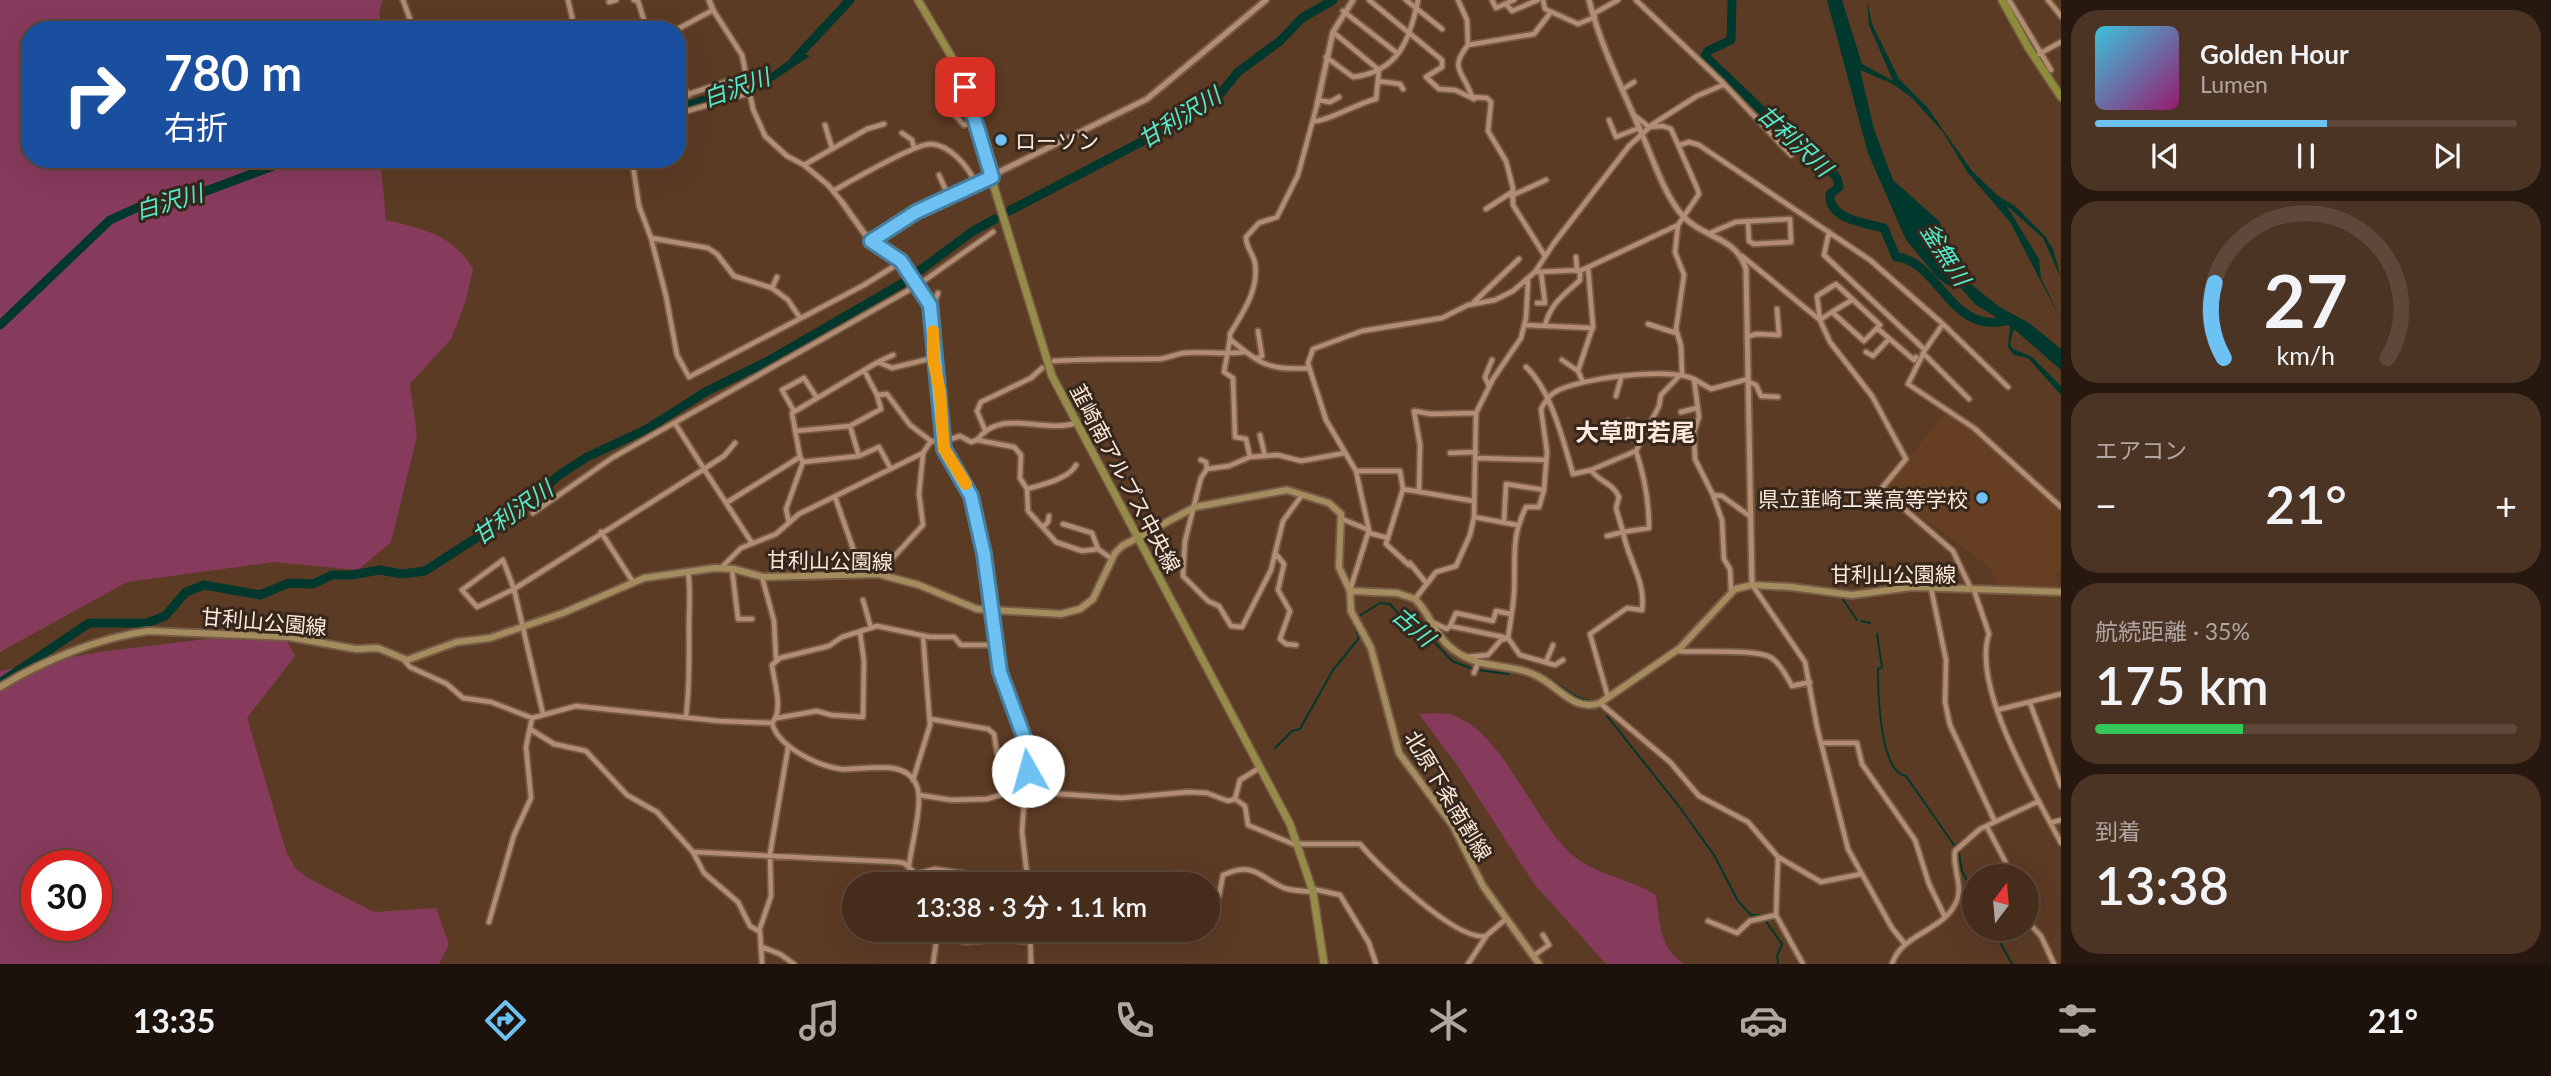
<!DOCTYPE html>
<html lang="ja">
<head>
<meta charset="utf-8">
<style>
  :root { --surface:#452c1b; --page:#4c3424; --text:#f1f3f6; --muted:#b0a7a3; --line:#5d483a; --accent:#6dc2f3 }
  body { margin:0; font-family:Lato,"Noto Sans JP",sans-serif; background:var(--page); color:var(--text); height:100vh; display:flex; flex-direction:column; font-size:26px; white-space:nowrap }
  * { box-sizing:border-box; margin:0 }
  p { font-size:23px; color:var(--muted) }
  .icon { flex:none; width:38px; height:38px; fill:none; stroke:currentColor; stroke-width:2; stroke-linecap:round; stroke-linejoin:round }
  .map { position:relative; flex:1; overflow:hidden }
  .details { display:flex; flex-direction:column; gap:10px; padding:10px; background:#26180f; width:490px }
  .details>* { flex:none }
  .hud { position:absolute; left:21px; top:21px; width:665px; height:147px; border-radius:28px; box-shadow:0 7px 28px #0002,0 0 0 2px var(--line); background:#1a4fa0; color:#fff; overflow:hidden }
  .needle { width:46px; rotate:16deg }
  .fabs { position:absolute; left:1962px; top:864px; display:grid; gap:14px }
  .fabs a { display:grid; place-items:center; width:77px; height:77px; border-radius:50%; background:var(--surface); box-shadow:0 7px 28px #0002,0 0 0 2px var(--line); font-size:35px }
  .speed { position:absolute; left:21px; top:850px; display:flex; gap:14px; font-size:35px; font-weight:700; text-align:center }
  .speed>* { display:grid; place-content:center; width:91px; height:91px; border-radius:50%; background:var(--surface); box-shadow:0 7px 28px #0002,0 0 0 2px var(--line); line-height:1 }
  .speed .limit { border:10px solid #d22; background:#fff; color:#111 }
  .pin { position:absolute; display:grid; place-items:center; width:60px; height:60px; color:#fff; margin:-30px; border-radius:14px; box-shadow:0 4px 10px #0006 }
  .me { position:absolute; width:77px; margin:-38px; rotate:353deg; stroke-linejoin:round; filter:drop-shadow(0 0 5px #0008) }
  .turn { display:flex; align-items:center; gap:24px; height:147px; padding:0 28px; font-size:32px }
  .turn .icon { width:91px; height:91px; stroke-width:2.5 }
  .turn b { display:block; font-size:49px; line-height:60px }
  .big { font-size:52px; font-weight:600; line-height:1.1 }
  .details .tile { flex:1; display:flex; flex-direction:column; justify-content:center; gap:10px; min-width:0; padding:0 24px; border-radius:28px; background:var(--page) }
  .details .dial { align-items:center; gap:0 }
  .dial svg { height:182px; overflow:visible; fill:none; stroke:var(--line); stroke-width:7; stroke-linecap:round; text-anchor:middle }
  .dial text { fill:var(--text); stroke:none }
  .song { display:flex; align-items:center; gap:21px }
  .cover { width:84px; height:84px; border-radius:10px; background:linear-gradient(135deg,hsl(190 70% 55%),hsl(320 70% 35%)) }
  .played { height:7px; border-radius:4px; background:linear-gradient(90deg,var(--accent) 55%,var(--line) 55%) }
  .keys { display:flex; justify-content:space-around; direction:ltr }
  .heat { display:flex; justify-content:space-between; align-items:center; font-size:38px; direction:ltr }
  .charge { height:10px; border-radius:5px; background:linear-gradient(90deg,#34c759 35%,var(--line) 0) }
  .trip { position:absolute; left:842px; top:872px; width:378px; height:70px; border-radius:35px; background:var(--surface); box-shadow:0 7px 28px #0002,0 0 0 2px var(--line); font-weight:600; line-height:70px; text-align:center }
  .dock { display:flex; height:112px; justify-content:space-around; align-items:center; background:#1c120b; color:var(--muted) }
  .dock .icon { width:49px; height:49px }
  .dock .selected { color:var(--accent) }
  .dock b { font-size:32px; color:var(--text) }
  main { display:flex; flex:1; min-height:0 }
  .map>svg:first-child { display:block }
  .built { fill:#663f23 }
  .green { fill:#873b5c; fill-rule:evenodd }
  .water { fill:#00382d }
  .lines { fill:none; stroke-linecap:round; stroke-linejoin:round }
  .stream { stroke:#00382d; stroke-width:2 }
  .river { stroke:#00382d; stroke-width:9 }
  .minor-casing { stroke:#755a44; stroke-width:8 }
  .tertiary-casing { stroke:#755a44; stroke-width:9 }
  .secondary-casing { stroke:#755a44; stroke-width:10 }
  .primary-casing { stroke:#755a44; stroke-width:10 }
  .trunk-casing { stroke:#755a44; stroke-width:10 }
  .minor { stroke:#b28c73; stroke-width:4.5 }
  .tertiary { stroke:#b28c73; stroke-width:5 }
  .secondary { stroke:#a48c5e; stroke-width:6 }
  .primary { stroke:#958c49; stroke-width:7 }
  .trunk { stroke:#8c8c3b; stroke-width:7 }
  .route-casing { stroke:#477e9e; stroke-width:18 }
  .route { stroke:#6dc2f3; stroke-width:12 }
  .slow { stroke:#f59e0b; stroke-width:12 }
  .poi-dot { fill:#6dc2f3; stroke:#36271c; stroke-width:2.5 }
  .labels { text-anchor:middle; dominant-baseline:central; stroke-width:6; stroke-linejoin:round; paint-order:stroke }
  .poi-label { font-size:21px; fill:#fee9dc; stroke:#36271c; text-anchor:start }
  .street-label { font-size:21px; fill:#fee9dc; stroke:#36271c }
  .water-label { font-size:23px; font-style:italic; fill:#53edcb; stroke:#36271c }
  .quarter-label { font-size:24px; font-weight:bold; fill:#fee9dc; stroke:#36271c }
</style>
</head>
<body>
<main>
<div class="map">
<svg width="2061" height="964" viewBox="0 0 2061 964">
  <rect width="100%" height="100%" fill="#5c3b24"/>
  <path class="built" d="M1948,410l93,75 20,22v63l-6,5 6,13 -62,-2 -10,-19 -105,-79z"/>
  <path class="green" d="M0,0h383l-4,13 4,17h-353v129h326l25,8 5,53c35,8 68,15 87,49l-7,31 -15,39 -41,45 7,52 -26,106 -33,28 -84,-8 -147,20 -127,70z
    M281,630l14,26 -48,62 39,133 9,17 13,10 66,34 62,-4 13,36 -10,20h-439v-293l99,-19zM37,866h59v60h-59z
    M1419,714c10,0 24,-2 33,1 51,17 77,99 117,137 24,23 60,26 87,43 4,27 3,55 29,69h-79l-71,-79 -78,-120z"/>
  <path class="water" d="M1827,0h15l20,64 31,17 -24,-56 -2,-25 5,24 27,55 28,28 45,64 26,25 17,10 30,30 8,13 8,29 -18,-40 -37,-33 33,54 2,19 20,42 -51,-98 -42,-49 -25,-41 -32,-35 -18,-13 -33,-14 14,59 19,51 46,41 28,60 31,25 31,17 32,26v21l-47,-41 -4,15 3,5 19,8 29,29v9l-33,-37 -14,-3 -6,-8 2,-21 -35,-22 -15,-17 -13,-2 -10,-8 -31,-37 -38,-87z
    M800,52l10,4 -36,24 -97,31v-7l89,-27z"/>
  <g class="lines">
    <path class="stream" d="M1842,598l15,22
      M1356,618l24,-15 10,1 18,21 14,4 30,32 21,8
      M1861,621l9,2
      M1877,634l5,33 -4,2c0,21 1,103 28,107l48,69
      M1478,670l30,4
      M1530,670c25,5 38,31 65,31
      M1607,716l71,89 36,50 24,46 13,14h11
      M1275,748l17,-17 8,-2 33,-59 26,-32 -6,-16
      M1959,853l3,18 12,23
      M1765,920l17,24 -5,12 1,8
      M1993,929l19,35"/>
    <path class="river" d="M1732,0l-1,40 -23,11 -3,5 112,107 11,5 9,10 2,9 -9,7c-2,26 36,29 54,34l12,29c44,3 55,83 116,62
      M794,60l56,-60
      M1009,211l159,-83 53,-35 17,-21 42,-31 22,-23 31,-18
      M0,325l110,-105 33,-15 55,-11 94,-35
      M0,683l89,-60h58l18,-7 21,-24 18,-7 56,10 29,-12 24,1 19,-9h19l29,-5 22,4 23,-3 96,-62 38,-34 28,-18 60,-28 60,-38 63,-31 133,-77 70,-52 22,-12"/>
    <defs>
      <path id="minor" d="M403,0l11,30
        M568,0l7,30
        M634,0l4,1 9,29
        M1369,0l73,60v7l-16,10 13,12 16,1 19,9
        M1406,0l36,29
        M1458,0l9,20 1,25c-20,25 -4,26 4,52l15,1 4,4 -3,29 18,30 7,27v17l32,51
        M1492,0l4,8 18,-8
        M1543,0l2,9 33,15 17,-7
        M1636,0l86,82 69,73
        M2009,0l42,70
        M2048,0l13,16
        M609,2l7,-2
        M1506,4l6,7 26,-11
        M1343,11l54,42
        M1593,14l25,-14
        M676,30l37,-20 29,45 11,54 12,27 22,20 17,9 24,20 14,17
        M1468,45l66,-11 17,-22
        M2039,54l22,-12
        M1326,57l27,20c45,-5 57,-37 65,-77
        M1378,81l22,3 3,5
        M1622,90l12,-8
        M677,92l9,-1 3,4
        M677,98l69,-23
        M1318,100l12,2 9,-5
        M945,105l19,20 12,-3
        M677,114l73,-21
        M1609,120l7,17 23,-9
        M1313,121c11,2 45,-18 63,-22l3,-29 -46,-38
        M825,125l7,23
        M902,133l10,7 2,8
        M1680,145l9,-3 10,3 171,115 73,64 -18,26 -17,34 66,44 87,79
        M381,159v2
        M632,159l7,47 12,32 15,58 11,59 12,22 175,-92 37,-23
        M804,165l63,-36 17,-5
        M939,175l10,22
        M833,191c16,-9 83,-48 98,-47 19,1 37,22 45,40
        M1511,196l35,-16
        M1486,209l26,-17
        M1829,232l-5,23 101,95
        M1710,233l26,-11 54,-3 1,23 -37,2 -5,-3 -1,-20
        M651,238l57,10 9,6 17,22 38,12 16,12 12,18
        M1742,256l78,64 10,22 42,54 34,63 -25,30 72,62 18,38
        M1576,257l1,14
        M1536,272l46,-2 96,-45 21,-31 -2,-6 -26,-59 -8,-3 -14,1 -15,-12
        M1836,284l44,41 -16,16 -32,-29 -12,8 -3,-24z
        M772,288l5,-11
        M1474,302l45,-43
        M1537,303h8l-4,-31
        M1832,312l20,-12
        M1648,324l28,9
        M1943,324l65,63
        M1524,325l69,3
        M1545,325c6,-22 19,-30 35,-45v-9
        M1877,328l37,32 2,-3
        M933,334l5,-3 -3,-30 3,-8
        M1747,337l9,-3 23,1 -2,-26
        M1230,339l-6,33 9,6 2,59 11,2 4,18
        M1866,352l7,4 16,-17
        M1923,353l46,46
        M1257,358l5,-2 -4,-25
        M1562,360l16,11
        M1054,361c35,-2 69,-2 103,-2 10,0 18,-5 27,-6 20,-2 40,2 60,-1
        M878,362l15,-7
        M1526,367c25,23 37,73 47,107l18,-4 45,-19
        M1309,368c-39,3 -50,-4 -79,-29v-5c13,-22 29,-44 25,-71 -2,-10 -9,-15 -9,-26l13,-14 18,-6 21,-42 19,-70
        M864,370l13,25 10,-1 23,31 21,16
        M1694,379l17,10 37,-10
        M1583,382l-5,-11 15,-45 -5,-59
        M1749,382l7,3 5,11 17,1
        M1489,386l-4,-9 7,-17
        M1616,396l5,-18
        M794,411l-12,-21 22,-12 13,20
        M1681,412l16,-4
        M676,425l28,44 20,-13 11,-13
        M850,426l31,-17 -4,-14
        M985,430l-8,-19 4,-9 50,-24 11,-10
        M795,431l55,-5 9,30
        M1260,435l5,21
        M1607,435l21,-14 6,6 12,2
        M977,440c25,-33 64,-6 99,-17
        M1450,453l26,-1
        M800,457l-8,-44 86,-51 14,6 41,-10
        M1476,458l70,2
        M1201,460l5,2 1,7
        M803,462l56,-6 20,-9 12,22
        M1591,470c8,12 22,13 28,27l-3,11 7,24 -16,4
        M1356,471h44l3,18 -17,55 23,21
        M1027,489c14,-4 42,-10 49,-24
        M1403,489l70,12
        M1419,491l1,-46 -6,-34 17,3 45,-1
        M1302,495l-19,26 -12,49 -29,57 -11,-1 -12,-20 -11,-5 -25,-25 2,-35 16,-63 6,-9 22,-3 21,-9 28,-2 23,6 44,-8
        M1714,495l8,1 29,21
        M835,497l19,54 4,23
        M726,503l74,-46 3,5 -17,47 3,13
        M533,513l79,-55 306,-173 75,-53
        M1474,517l43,8
        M1342,519l27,11
        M1504,521l2,-37 38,6
        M1063,524l29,9 6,16
        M1044,526l4,-4 1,-6
        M601,532l32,50
        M1369,533l19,5
        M1275,553l9,11 -6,26 12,21 -10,28 6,5 10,1
        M503,560l11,29 -37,18 -15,-17z
        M1410,563l17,21
        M721,568l20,-20 35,-14 23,-20 124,-61 8,-12 11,1 18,-6 11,6 6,-2 37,7 7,8 -1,23 7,11 1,22 28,31 26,9 16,-2 14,10
        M732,569l6,50h14
        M878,574l45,-49 -4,-31 4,-40
        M762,577l12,44 2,38
        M1753,586l52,76 12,65 31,122 44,79 13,16
        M1931,588l15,72 -1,42 5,23 45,97
        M1350,590l19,-60 -13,-59 -30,-51 -16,-50 -2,-7 5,-14 49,-18 80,-13 26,-13 27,-5 18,-9 22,-19 19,-29 75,-97 24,-22 44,-28 26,-11
        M1974,590l15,44c-18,53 47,161 72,209
        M1415,599l21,-27 20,-6 14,-31 4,-18 2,-104 17,-34 28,-41 5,-20 2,-36
        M863,600l8,28
        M992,611l8,61 28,76 -6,84 6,51
        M1430,621l17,8 3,-3 58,12c2,-14 5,-29 6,-44 2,-34 -4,-55 12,-87h13l5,-17 3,-38 -6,-43c3,-6 8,-13 14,-17 23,-14 115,-25 139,-13l5,38 -5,15 1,27 18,36 9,25 2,39 6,10 1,21
        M1450,626l6,-13 37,8 3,-10 15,3
        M1677,651c20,2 83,-3 96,8 8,6 14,18 19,27l18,-4
        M1466,657l22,-2 13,-15 7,-2 12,17 35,10 8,-5
        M404,660l6,7 37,17 16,14 28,4 41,16 44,-12 143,15 53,2
        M1546,662l7,-17
        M1474,673l4,-10
        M1608,697l-18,-63 37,-26 15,2c4,-29 -14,-50 -19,-78l26,-4c0,-26 -5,-53 -13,-77l23,-45 2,-11 21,-22 -1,-27 -5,-17 8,-54 -9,-23 3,-27
        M1600,703l70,59 29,34 49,26 30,35 43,25 40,-8
        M2030,703l31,83
        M1997,710l64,-16
        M543,714l-29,-125 190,-120 48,74
        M686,716c4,-31 3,-59 3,-90 0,-19 2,-36 -1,-55
        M777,718l40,-7 14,4 32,2 1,-56 -4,-29
        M930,719l58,10 6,5 3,19 31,-5
        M772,723c12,-13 2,-41 0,-58l8,-7 49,-12 13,-9 35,-11 53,11h24l7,8h35
        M772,723c6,24 46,43 69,46 24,2 69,-13 77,21 4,18 -7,57 -9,76
        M530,729l24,15 32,7 41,44 30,17 36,40 11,21 34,29 12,24 10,6 2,32
        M1822,743h35l5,21 53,76 14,44 16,33
        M913,780l17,-55 -7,-89
        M919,795l32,5 36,-1 27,-8 108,7 66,-6 19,1 21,8 7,-2 10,7 3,19 45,19h67c19,23 97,98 126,92
        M1235,799l5,-19 21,-13
        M2050,823l11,-3
        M1987,827l18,34 4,16
        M693,852l204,10 7,1 12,11 19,-5 93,14
        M1778,857l-2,58 27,49
        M916,874l5,10
        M1028,879l18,5
        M1313,889l27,6 29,48 7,21
        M1208,900l11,-4 4,-21c32,-14 36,2 61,13 9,3 20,3 29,4
        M2026,920l15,16 13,28
        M1708,921l29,12 13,-12 26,-6
        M489,922l25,-87 17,-37 -5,-51 6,-29
        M1030,929l1,35
        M759,931l12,-35 -1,-42 18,-106
        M938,932l27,10 36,-3 29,3
        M762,947l18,7 14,10
        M1533,956l16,-11 -6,-10
        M933,964l5,-34
        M1468,964l19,-29 19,-16
        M1892,964c10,-32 53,-32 65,-64 6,-14 -5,-34 -2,-49l25,-22 59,-28"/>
      <path id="tertiary" d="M709,0l4,10
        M1589,0c12,48 36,94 55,139 11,25 21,57 39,77 21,23 53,20 63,53l6,316
        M1317,105l16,-73 20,-32
        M842,202l22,31 37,29 29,43 14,144 27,47 21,115
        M871,241l45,-28 231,-114 119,-99"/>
      <path id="secondary" d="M1350,591l1,20 20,37 28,105 54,73 30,60 56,78
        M0,687c42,-26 98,-49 148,-56l141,6 67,12 22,-1 29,12 50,-18 33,-4 73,-25 81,-35 71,-10 19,1 29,8 115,-3 41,11 58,24 84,5 19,-5 13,-10 22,-46 7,-7 73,-39 92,-17 42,13 12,11 -2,53 11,24 47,2 18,6c14,13 19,34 34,47 29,26 61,15 90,31 21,11 35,35 61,26l80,-55 55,-59 17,-4 39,2 61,8 60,-8 149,5"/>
      <path id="primary" d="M918,0l39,66 95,310 238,448 23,68 11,72"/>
      <path id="trunk" d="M2002,0l26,47 33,50"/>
    </defs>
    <use href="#minor" class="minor-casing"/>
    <use href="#tertiary" class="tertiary-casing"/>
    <use href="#secondary" class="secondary-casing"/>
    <use href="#primary" class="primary-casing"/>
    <use href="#trunk" class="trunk-casing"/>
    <use href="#minor" class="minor"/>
    <use href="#tertiary" class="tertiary"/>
    <use href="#secondary" class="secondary"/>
    <use href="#primary" class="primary"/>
    <use href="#trunk" class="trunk"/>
  </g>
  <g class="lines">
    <defs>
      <path id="route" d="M965,87l27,90 -76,35 -45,29 30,20 29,44 14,144 27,47 13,58 16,118 28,76v23"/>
    </defs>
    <use href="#route" class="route-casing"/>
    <use href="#route" class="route"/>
    <path class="slow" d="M933,331v27l7,34 4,57 22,35"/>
  </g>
  <g class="poi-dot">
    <circle cx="1001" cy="140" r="7"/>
    <circle cx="1982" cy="498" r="7"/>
  </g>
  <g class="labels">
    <g class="poi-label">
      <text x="1015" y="140">ローソン</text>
      <text x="1968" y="498" text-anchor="end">県立韮崎工業高等学校</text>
    </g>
    <g class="street-label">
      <text transform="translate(1126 478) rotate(62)">韮崎南アルプス中央線</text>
      <text transform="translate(830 560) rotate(1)">甘利山公園線</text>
      <text x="1893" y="573">甘利山公園線</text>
      <text transform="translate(264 621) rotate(5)">甘利山公園線</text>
      <text transform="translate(1449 795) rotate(59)">北原下条南割線</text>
    </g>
    <g class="water-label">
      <text transform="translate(736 87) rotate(-20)">白沢川</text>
      <text transform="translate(1179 117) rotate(-32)">甘利沢川</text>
      <text transform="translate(1795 140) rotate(43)">甘利沢川</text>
      <text transform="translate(169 201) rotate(-16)">白沢川</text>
      <text transform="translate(1946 254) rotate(57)">釜無川</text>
      <text transform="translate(512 512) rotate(-35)">甘利沢川</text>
      <text transform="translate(1414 626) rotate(41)">古川</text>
    </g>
    <g class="quarter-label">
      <text x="1635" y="431">大草町若尾</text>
    </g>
  </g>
</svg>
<div class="fabs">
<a><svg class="needle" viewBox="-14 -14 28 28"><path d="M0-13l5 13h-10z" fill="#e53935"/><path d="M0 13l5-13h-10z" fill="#b0a7a3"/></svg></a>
</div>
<div class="speed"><div class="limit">30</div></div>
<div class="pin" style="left:965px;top:87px;background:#d93025"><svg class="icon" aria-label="arrive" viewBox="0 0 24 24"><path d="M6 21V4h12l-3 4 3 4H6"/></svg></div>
<svg class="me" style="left:1028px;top:771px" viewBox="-20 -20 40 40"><circle r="19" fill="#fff"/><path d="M0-13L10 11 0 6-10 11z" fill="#6dc2f3"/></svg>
<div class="trip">13:38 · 3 分 · 1.1 km</div>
<div class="hud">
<div class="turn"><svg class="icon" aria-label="right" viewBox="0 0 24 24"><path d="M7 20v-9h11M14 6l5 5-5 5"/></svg><div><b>780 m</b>右折</div></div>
</div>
</div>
<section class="details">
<div class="tile">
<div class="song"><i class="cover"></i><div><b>Golden Hour</b><p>Lumen</p></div></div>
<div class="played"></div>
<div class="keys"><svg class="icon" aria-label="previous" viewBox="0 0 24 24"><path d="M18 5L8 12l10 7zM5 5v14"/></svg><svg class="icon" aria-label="pause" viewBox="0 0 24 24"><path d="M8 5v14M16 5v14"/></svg><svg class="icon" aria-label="next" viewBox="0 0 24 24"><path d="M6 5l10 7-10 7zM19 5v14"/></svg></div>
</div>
<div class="tile dial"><svg viewBox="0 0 100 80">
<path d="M14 69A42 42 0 1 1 86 69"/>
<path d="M14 69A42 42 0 0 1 10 36" stroke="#6dc2f3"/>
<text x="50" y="56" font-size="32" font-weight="700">27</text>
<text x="50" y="72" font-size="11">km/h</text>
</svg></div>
<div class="tile"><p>エアコン</p>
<div class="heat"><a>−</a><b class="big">21°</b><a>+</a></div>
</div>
<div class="tile"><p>航続距離 · 35%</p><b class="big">175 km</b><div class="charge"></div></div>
<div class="tile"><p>到着</p><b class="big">13:38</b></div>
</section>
</main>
<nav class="dock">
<b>13:35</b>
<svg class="icon selected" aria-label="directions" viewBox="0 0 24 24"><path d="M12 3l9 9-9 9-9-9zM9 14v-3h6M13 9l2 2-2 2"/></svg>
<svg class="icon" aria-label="music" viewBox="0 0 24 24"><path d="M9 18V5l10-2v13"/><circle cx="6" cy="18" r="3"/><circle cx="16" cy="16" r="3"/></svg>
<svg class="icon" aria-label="phone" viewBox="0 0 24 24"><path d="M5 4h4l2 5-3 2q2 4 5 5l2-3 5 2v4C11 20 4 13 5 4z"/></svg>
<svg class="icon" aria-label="climate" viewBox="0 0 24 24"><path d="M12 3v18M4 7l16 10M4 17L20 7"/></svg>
<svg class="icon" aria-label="car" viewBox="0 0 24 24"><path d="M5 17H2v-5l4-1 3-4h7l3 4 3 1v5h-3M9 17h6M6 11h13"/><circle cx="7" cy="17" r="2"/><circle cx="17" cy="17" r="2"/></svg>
<svg class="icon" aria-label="filters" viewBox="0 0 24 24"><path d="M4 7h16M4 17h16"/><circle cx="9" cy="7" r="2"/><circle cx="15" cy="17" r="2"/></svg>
<b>21°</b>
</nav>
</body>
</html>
